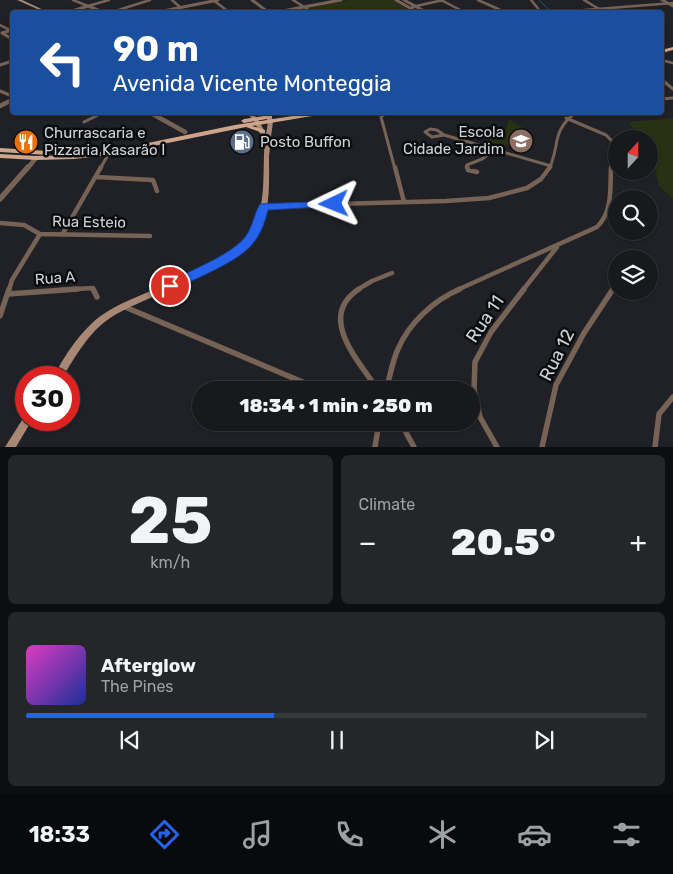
<!DOCTYPE html>
<html lang="en">
<head>
<meta charset="utf-8">
<style>
  :root { --surface:#17191d; --page:#24262a; --text:#f1f3f6; --muted:#9ea0a4; --line:#36383b; --accent:#2563eb }
  body { margin:0; font-family:Rubik,sans-serif; background:var(--page); color:var(--text); height:100vh; display:flex; flex-direction:column; font-size:19px; white-space:nowrap }
  * { box-sizing:border-box; margin:0 }
  p { font-size:16px; color:var(--muted) }
  .icon { flex:none; width:28px; height:28px; fill:none; stroke:currentColor; stroke-width:2; stroke-linecap:round; stroke-linejoin:round }
  .map { position:relative; height:447px; overflow:hidden }
  .drawer { display:flex; flex-direction:column; gap:8px; padding:8px; background:#0d0e10; flex:1 }
  .drawer>* { flex:none }
  .top-card { position:absolute; left:10px; top:10px; width:654px; height:105px; border-radius:5px; box-shadow:0 1px 4px #0004,0 0 0 1px var(--line); background:#1a4fa0; color:#fff; overflow:hidden }
  .needle { width:32px; rotate:21deg }
  .fabs { position:absolute; left:608px; top:130px; display:grid; gap:10px }
  .fabs a { display:grid; place-items:center; width:50px; height:50px; border-radius:50%; background:var(--surface); box-shadow:0 1px 4px #0004,0 0 0 1px var(--line); font-size:25px }
  .speed { position:absolute; left:15px; top:366px; display:flex; gap:10px; font-size:25px; font-weight:700; text-align:center }
  .speed>* { display:grid; place-content:center; width:65px; height:65px; border-radius:50%; background:var(--surface); box-shadow:0 1px 4px #0004,0 0 0 1px var(--line); line-height:1 }
  .speed .limit { border:8px solid #d22; background:#fff; color:#111 }
  .pin { position:absolute; display:grid; place-items:center; width:42px; height:42px; color:#fff; margin:-21px; border:2px solid #fff; border-radius:50%; box-shadow:0 1px 5px #0007 }
  .me { position:absolute; width:55px; margin:-28px; rotate:268deg; stroke-linejoin:round; filter:drop-shadow(0 0 4px #0008) }
  .turn { display:flex; align-items:center; gap:18px; height:105px; padding:0 20px; font-size:22px }
  .turn .icon { width:65px; height:65px; stroke-width:2.5 }
  .turn b { display:block; font-size:35px; line-height:42px }
  .big { font-size:38px; font-weight:800; line-height:1.1 }
  .drawer .card { flex:1; display:flex; flex-direction:column; justify-content:center; gap:8px; min-width:0; padding:0 18px; border-radius:8px; background:var(--page) }
  .drawer .dial { align-items:center; gap:0 }
  .dial b { font-size:65px; line-height:1 }
  .song { display:flex; align-items:center; gap:15px }
  .cover { width:60px; height:60px; border-radius:8px; background:linear-gradient(135deg,hsl(310 70% 55%),hsl(230 70% 35%)) }
  .played { height:5px; border-radius:2px; background:linear-gradient(90deg,var(--accent) 40%,var(--line) 40%) }
  .keys { display:flex; justify-content:space-around; direction:ltr }
  .heat { display:flex; justify-content:space-between; align-items:center; font-size:28px; direction:ltr }
  .drawer .tiles { flex:1; display:grid; gap:8px; grid-template-columns:1fr 1fr }
  .card:last-child { grid-column:span 2 }
  .trip { position:absolute; left:192px; top:381px; width:288px; height:50px; border-radius:25px; background:var(--surface); box-shadow:0 1px 4px #0004,0 0 0 1px var(--line); font-weight:800; line-height:50px; text-align:center }
  .dock { display:flex; height:80px; justify-content:space-around; align-items:center; background:#090a0c; color:var(--muted) }
  .dock .icon { width:35px; height:35px }
  .dock .on { color:var(--accent) }
  .dock b { font-size:22px; color:var(--text) }
  .map>svg:first-child { display:block }
  .green { fill:#283114 }
  .lines { fill:none; stroke-linecap:round; stroke-linejoin:round }
  .stream { stroke:#116161; stroke-width:1 }
  .minor-far3 { stroke:#776356; stroke-width:2.5 }
  .minor-far2 { stroke:#776356; stroke-width:3 }
  .minor-far1 { stroke:#776356; stroke-width:4.5 }
  .minor { stroke:#776356; stroke-width:5.5 }
  .tertiary-far2 { stroke:#776356; stroke-width:3 }
  .tertiary-far1 { stroke:#776356; stroke-width:4.5 }
  .tertiary { stroke:#776356; stroke-width:5.5 }
  .secondary { fill:#a88874; fill-rule:evenodd }
  .primary { fill:#cea58b; fill-rule:evenodd }
  .route { fill:#2563eb; stroke:#184099 }
  .labels { text-anchor:middle; dominant-baseline:central; stroke-width:5; stroke-linejoin:round; paint-order:stroke }
  .poi-label { font-size:15px; fill:#d0d2d6; stroke:#0a0b0d; text-anchor:start }
  .street-label { font-size:15px; fill:#d0d2d6; stroke:#0a0b0d }
  .near-street-label { font-size:18px; fill:#d0d2d6; stroke:#0a0b0d }
</style>
</head>
<body>
<div class="map">
<svg width="673" height="447" viewBox="0 0 673 447">
  <rect width="100%" height="100%" fill="#1f2127"/>
  <path class="green" d="M349,0h44l20,12h-97l-7,-4z
    M673,118v81l-14,-13 -10,-47h-7l-14,-17z
    M509,119l17,11 -21,18 -20,-5 1,-4 -7,-2 1,-3 19,4 5,-4z"/>
  <g class="lines">
    <path class="stream" d="M539,0l12,12"/>
    <path class="minor-far3" d="M73,0l15,6 21,-6
      M172,0l8,7
      M213,0l16,12
      M293,0l19,12
      M441,0l23,12
      M478,0l27,12
      M531,0l10,12
      M584,0l20,12
      M412,7l31,-7
      M572,11l101,-8
      M112,12l38,-12
      M219,12l8,-1
      M0,25l10,5
      M661,48l5,3
      M661,60l12,3"/>
    <path class="minor-far2" d="M661,79l12,10
      M0,91l12,5
      M661,99l12,-1
      M388,112l-7,5 14,52
      M566,118l40,17 6,6 -1,28
      M84,122l20,-10
      M430,129l7,1 7,5 -12,2 -7,-5z
      M444,135l107,31
      M100,169l9,-16
      M468,169l-1,-4 15,-6 13,-9
      M549,169c12,-25 1,-36 27,-57"/>
    <path class="minor-far1" d="M395,167l9,35
      M467,167l1,3 9,2
      M96,177l57,3 4,11
      M263,206l183,-5 43,-3 38,-10 14,-9 9,-12
      M0,223l24,2 16,9 110,2
      M62,235l39,-68
      M9,290l3,-10 28,-46
      M60,290l33,-2 1,2
      M357,290l15,-9 20,-8
      M457,290l140,-63c16,-16 13,-38 14,-60
      M523,290l34,-43
      M612,290l4,-6"/>
    <path class="minor" d="M93,289l4,8
      M359,289c-43,28 0,72 19,101
      M8,294l70,-5
      M125,307l187,79
      M0,316l9,-27
      M386,390c4,-13 6,-28 12,-41 11,-26 36,-49 62,-60
      M403,427l11,20
      M375,447l4,-25
      M497,447l-17,-30 -6,-28 1,-27 16,-30 33,-43
      M542,447l14,-62 28,-52 29,-44
      M655,447l4,-33 14,-17"/>
    <path class="tertiary-far2" d="M252,0l16,12
      M396,0l21,12
      M404,0l22,12
      M662,0l11,6
      M69,12l19,-6 15,6
      M158,12l60,-12
      M277,12l64,-12
      M2,33l10,6
      M2,33l10,-3
      M0,65l12,-4"/>
    <path class="tertiary-far1" d="M0,106l12,-6
      M149,112l36,20
      M27,169l9,-11"/>
    <path class="tertiary" d="M0,199l28,-32"/>
    <path class="secondary" d="M17,0h5l26,12h-4z
      M244,112c13,0 16,11 22,22 2,-13 4,-13 -6,-22 18,0 12,13 11,25 -1,6 -1,13 -2,19 0,19 1,38 -3,57 -15,61 -110,75 -156,105 -22,15 -34,38 -48,60h-9c11,-22 29,-49 49,-63 42,-29 128,-42 152,-89 13,-24 8,-59 11,-86l-3,-2 -9,-19z
      M26,416v4h6l-16,27h-11l19,-30z"/>
    <path class="primary" d="M673,47v3l-12,3v-3z
      M318,112h18l-84,14 13,4v2l-2,1 -17,-6 -137,28 -35,4 -38,1 -36,-2v-4l36,2 38,-1 35,-4 126,-26z
      M270,115l2,1v2l-28,5 -3,-2 3,-2z
      M0,148l48,3 3,2 -3,2 -48,-3z"/>
  </g>
  <path class="route" d="M334,201l5,3 -1,2 -70,4c-3,11 -6,22 -14,32 -13,19 -58,36 -79,47h-9l-2,-3 2,-3c21,-11 66,-28 80,-47 7,-10 8,-22 14,-32z"/>
  <defs>
    <symbol id="school-disc" viewBox="-11 -11 22 22"><circle r="9.5" fill="#8d6e63" stroke="#0a0b0d"/><path d="M0-5L7-2L0 1L-7-2ZM-4 1L0 2.5L4 1V4Q0 6-4 4Z" fill="#fff"/></symbol>
    <symbol id="restaurant-disc" viewBox="-11 -11 22 22"><circle r="9.5" fill="#e8710a" stroke="#0a0b0d"/><path d="M-5-6h1v4h1v-4h1v4h1v-4h1v5L-1.5 .5V6h-2V.5L-5-1ZM5-6V6H3V1.5H1.5Q1.5-4 5-6Z" fill="#fff"/></symbol>
    <symbol id="fuel-disc" viewBox="-11 -11 22 22"><circle r="9.5" fill="#5c6f8a" stroke="#0a0b0d"/><path d="M-5.5-6h7V0h2V4h1.3V-2.5L3-4.5l.8-.8L6-3V5H2.5V1h-1V6h-7ZM-4.2-4.7v3.2H.2V-4.7Z" fill="#fff"/></symbol>
  </defs>
  <g fill-rule="evenodd">
    <use href="#school-disc" x="507" y="127" width="28" height="28"/>
    <use href="#restaurant-disc" x="12" y="128" width="28" height="28"/>
    <use href="#fuel-disc" x="228" y="128" width="28" height="28"/>
  </g>
  <g class="labels">
    <g class="poi-label">
      <text x="504" y="132" text-anchor="end">Escola<tspan x="504" dy="17">Cidade Jardim</tspan></text>
      <text x="44" y="133">Churrascaria e<tspan x="44" dy="17">Pizzaria Kasarão I</tspan></text>
      <text x="260" y="142">Posto Buffon</text>
    </g>
    <g class="street-label">
      <text transform="translate(89 222) rotate(1)">Rua Esteio</text>
      <text transform="translate(55 278) rotate(-4)">Rua A</text>
    </g>
    <g class="near-street-label">
      <text transform="translate(485 319) rotate(-56)">Rua 11</text>
      <text transform="translate(557 355) rotate(-63)">Rua 12</text>
    </g>
  </g>
</svg>
<div class="fabs">
<a><svg class="needle" viewBox="-14 -14 28 28"><path d="M0-13l5 13h-10z" fill="#e53935"/><path d="M0 13l5-13h-10z" fill="#9ea0a4"/></svg></a>
<a><svg class="icon" aria-label="search" viewBox="0 0 24 24"><circle cx="10" cy="10" r="6"/><path d="M15 15l6 6"/></svg></a>
<a><svg class="icon" aria-label="layers" viewBox="0 0 24 24"><path d="M12 4l9 5-9 5-9-5zM3 14l9 5 9-5"/></svg></a>
</div>
<div class="speed"><div class="limit">30</div></div>
<div class="pin" style="left:170px;top:286px;background:#d93025"><svg class="icon" aria-label="arrive" viewBox="0 0 24 24"><path d="M6 21V4h12l-3 4 3 4H6"/></svg></div>
<svg class="me" style="left:334px;top:204px" viewBox="-20 -20 40 40"><path d="M0-17L14 15 0 8-14 15z" fill="#2563eb" stroke="#fff" stroke-width="4"/></svg>
<div class="trip">18:34 · 1 min · 250 m</div>
<div class="top-card">
<div class="turn"><svg class="icon" aria-label="left" viewBox="0 0 24 24"><path d="M17 20v-9H6M10 6l-5 5 5 5"/></svg><div><b>90 m</b>Avenida Vicente Monteggia</div></div>
</div>
</div>
<section class="drawer">
<div class="tiles">
<div class="card dial"><b>25</b><p>km/h</p></div>
<div class="card"><p>Climate</p>
<div class="heat"><a>−</a><b class="big">20.5°</b><a>+</a></div>
</div>
<div class="card">
<div class="song"><i class="cover"></i><div><b>Afterglow</b><p>The Pines</p></div></div>
<div class="played"></div>
<div class="keys"><svg class="icon" aria-label="previous" viewBox="0 0 24 24"><path d="M18 5L8 12l10 7zM5 5v14"/></svg><svg class="icon" aria-label="pause" viewBox="0 0 24 24"><path d="M8 5v14M16 5v14"/></svg><svg class="icon" aria-label="next" viewBox="0 0 24 24"><path d="M6 5l10 7-10 7zM19 5v14"/></svg></div>
</div>
</div>
</section>
<nav class="dock">
<b>18:33</b>
<svg class="icon on" aria-label="directions" viewBox="0 0 24 24"><path d="M12 3l9 9-9 9-9-9zM9 14v-3h6M13 9l2 2-2 2"/></svg>
<svg class="icon" aria-label="music" viewBox="0 0 24 24"><path d="M9 18V5l10-2v13"/><circle cx="6" cy="18" r="3"/><circle cx="16" cy="16" r="3"/></svg>
<svg class="icon" aria-label="phone" viewBox="0 0 24 24"><path d="M5 4h4l2 5-3 2q2 4 5 5l2-3 5 2v4C11 20 4 13 5 4z"/></svg>
<svg class="icon" aria-label="climate" viewBox="0 0 24 24"><path d="M12 3v18M4 7l16 10M4 17L20 7"/></svg>
<svg class="icon" aria-label="car" viewBox="0 0 24 24"><path d="M5 17H2v-5l4-1 3-4h7l3 4 3 1v5h-3M9 17h6M6 11h13"/><circle cx="7" cy="17" r="2"/><circle cx="17" cy="17" r="2"/></svg>
<svg class="icon" aria-label="filters" viewBox="0 0 24 24"><path d="M4 7h16M4 17h16"/><circle cx="9" cy="7" r="2"/><circle cx="15" cy="17" r="2"/></svg>
</nav>
</body>
</html>
